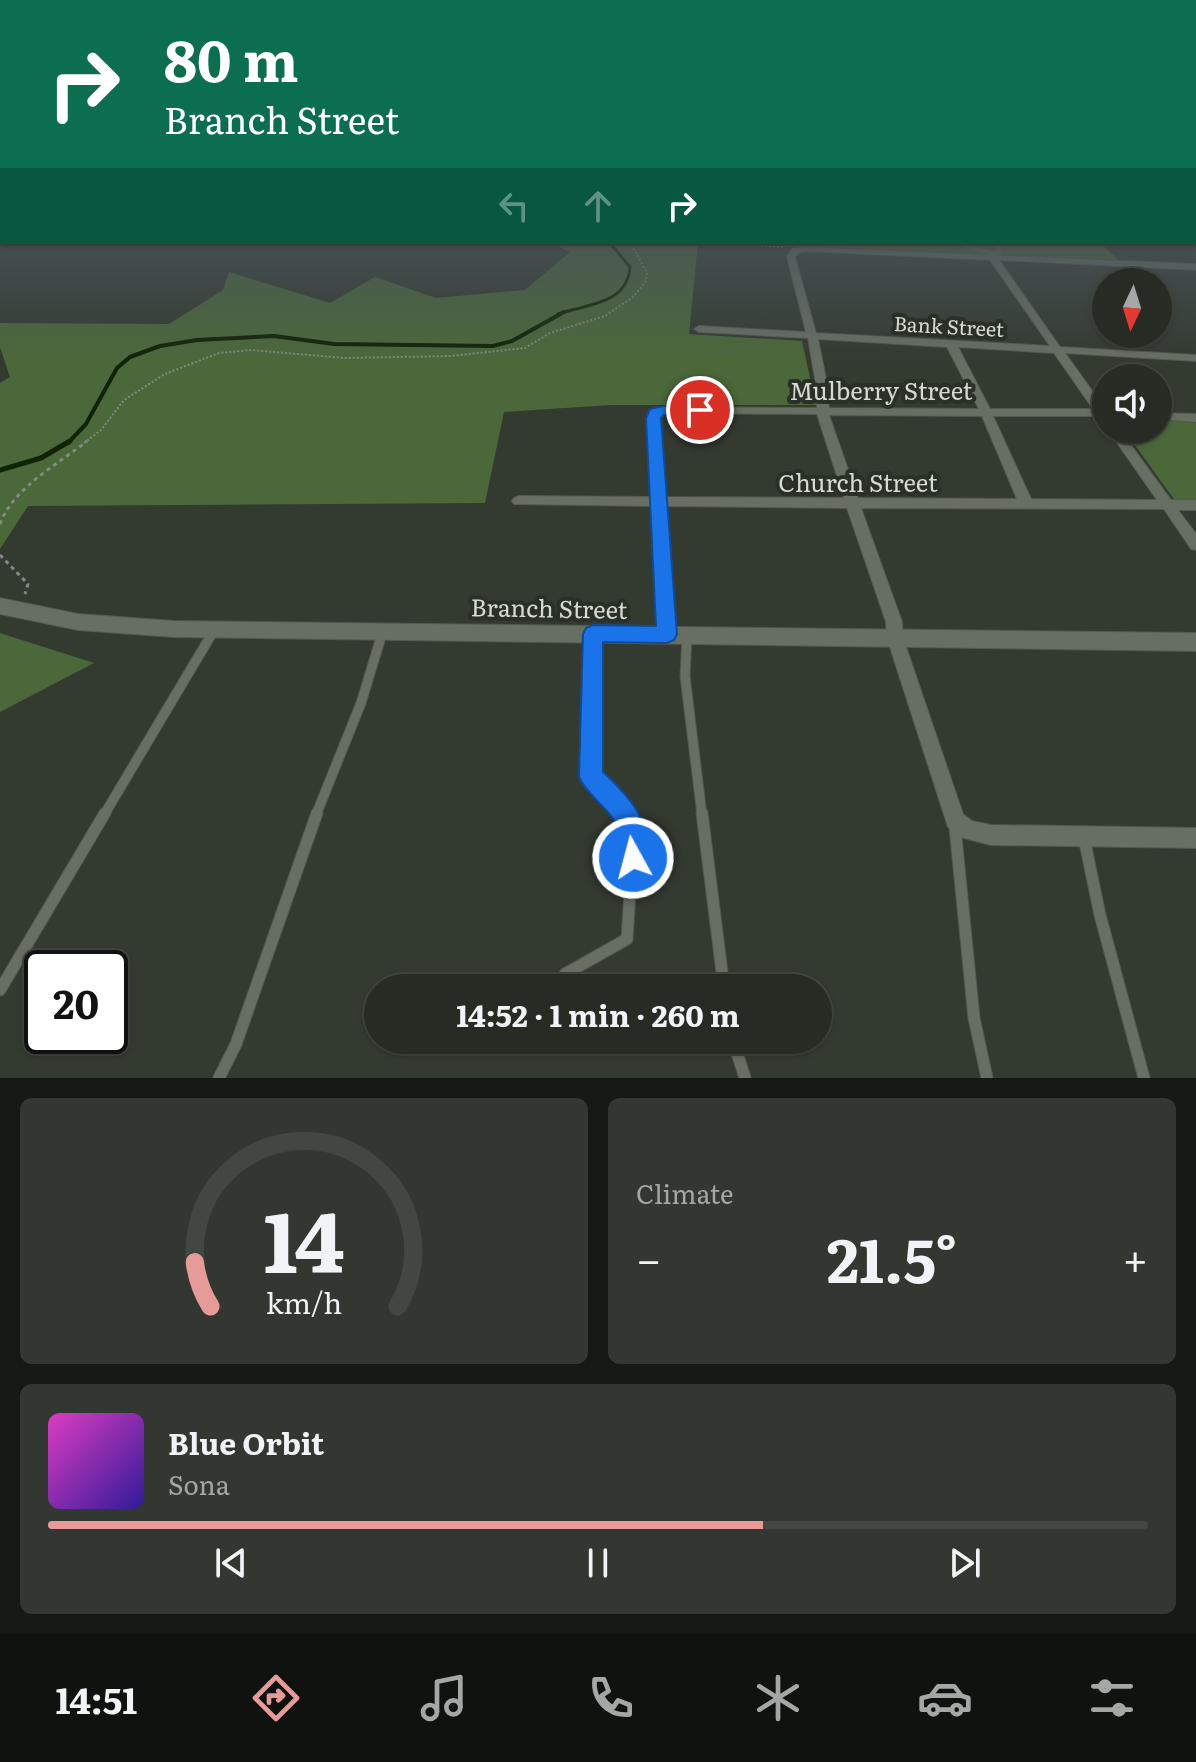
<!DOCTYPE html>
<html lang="en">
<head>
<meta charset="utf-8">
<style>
  :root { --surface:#262c24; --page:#323831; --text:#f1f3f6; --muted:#a4a7a6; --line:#424841; --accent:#e69b98 }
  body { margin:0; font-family:Literata,serif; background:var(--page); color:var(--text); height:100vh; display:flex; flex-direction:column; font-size:30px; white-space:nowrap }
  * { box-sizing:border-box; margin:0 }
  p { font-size:26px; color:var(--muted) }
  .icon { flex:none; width:44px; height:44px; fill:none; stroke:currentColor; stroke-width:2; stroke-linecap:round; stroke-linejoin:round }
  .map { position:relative; height:1078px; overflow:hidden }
  .drawer { display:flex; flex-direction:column; gap:20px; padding:20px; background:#151814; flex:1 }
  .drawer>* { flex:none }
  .top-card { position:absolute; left:0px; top:0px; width:1196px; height:244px; box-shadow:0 2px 6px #0004,0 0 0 2px var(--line); background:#0b6e4f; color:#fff; overflow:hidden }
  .needle { width:52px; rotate:184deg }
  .tools { position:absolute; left:1092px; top:268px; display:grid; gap:16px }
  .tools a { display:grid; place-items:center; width:80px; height:80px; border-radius:50%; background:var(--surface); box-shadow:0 2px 6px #0004,0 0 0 2px var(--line); font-size:40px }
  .speed { position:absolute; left:24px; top:950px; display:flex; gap:16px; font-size:40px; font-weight:700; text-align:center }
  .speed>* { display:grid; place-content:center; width:104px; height:104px; border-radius:50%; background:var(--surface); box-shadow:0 2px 6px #0004,0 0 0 2px var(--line); line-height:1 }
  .speed .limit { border:4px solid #111; border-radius:12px; background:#fff; color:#111 }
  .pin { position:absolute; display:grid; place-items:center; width:68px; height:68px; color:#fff; margin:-34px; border:4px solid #fff; border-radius:50%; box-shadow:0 2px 8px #0007 }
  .me { position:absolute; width:88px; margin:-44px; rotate:353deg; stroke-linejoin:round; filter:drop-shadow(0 0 6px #0008) }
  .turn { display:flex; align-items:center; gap:28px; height:168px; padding:0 32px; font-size:36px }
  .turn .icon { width:104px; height:104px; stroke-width:2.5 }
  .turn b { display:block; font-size:56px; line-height:68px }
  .lanes { display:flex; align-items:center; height:76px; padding:0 32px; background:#0003; justify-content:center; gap:40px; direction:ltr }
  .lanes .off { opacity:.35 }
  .big { font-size:60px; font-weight:700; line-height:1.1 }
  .drawer .tile { flex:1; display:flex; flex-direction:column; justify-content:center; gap:12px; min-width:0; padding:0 28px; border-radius:12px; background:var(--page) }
  .drawer .dial { align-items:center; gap:0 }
  .dial svg { height:208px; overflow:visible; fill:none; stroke:var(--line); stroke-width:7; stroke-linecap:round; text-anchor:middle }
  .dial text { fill:var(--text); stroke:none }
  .song { display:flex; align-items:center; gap:24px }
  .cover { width:96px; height:96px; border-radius:12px; background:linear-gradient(135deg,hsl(310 70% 55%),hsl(250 70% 35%)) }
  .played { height:8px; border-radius:4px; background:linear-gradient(90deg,var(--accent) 65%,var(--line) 65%) }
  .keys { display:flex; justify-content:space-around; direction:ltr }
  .heat { display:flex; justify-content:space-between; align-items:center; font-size:44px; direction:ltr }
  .drawer .tiles { flex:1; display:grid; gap:20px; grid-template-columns:1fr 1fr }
  .tile:last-child { grid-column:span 2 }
  .trip { position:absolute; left:364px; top:974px; width:468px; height:80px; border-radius:40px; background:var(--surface); box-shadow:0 2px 6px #0004,0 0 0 2px var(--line); font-weight:700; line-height:80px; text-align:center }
  .tabs { display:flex; height:128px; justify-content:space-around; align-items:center; background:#0f120e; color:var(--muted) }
  .tabs .icon { width:56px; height:56px }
  .tabs .selected { color:var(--accent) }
  .tabs b { font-size:36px; color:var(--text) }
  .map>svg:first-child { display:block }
  .green { fill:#4b683a }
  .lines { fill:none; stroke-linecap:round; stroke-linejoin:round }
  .stream-far2 { stroke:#112305; stroke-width:3 }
  .stream-far1 { stroke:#112305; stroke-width:4 }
  .stream { stroke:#112305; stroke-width:5 }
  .service-far2-casing { stroke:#535850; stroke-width:5 }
  .service-far1-casing { stroke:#535850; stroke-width:11 }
  .service-casing { stroke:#535850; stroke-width:13 }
  .minor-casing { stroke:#535850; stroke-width:2 }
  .tertiary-casing { stroke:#535850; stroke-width:2 }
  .path-far1 { stroke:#838980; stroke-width:2; stroke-dasharray:2 2; stroke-linecap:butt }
  .path { stroke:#838980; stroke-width:3; stroke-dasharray:4 4; stroke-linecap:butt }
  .service-far2 { stroke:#676f63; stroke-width:4 }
  .service-far1 { stroke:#676f63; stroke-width:9 }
  .service { stroke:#676f63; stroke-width:11 }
  .minor { fill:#676f63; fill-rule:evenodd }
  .tertiary { fill:#676f63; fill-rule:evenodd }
  .route { fill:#1a73e8; stroke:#114b97; stroke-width:2 }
  .labels { text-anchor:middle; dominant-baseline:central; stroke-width:8; stroke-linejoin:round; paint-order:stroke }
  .far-street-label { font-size:20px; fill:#d5dad3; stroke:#293026 }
  .street-label { font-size:24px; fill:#d5dad3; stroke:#293026 }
</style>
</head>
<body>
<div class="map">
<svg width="1196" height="1078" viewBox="0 0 1196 1078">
  <rect width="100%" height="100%" fill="#333a30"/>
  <path class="green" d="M550,242h550l19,19 -421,-18 -9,91 113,7 14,64h-206l-106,7 -19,91 -457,3 -28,43v-166l10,-6 -10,-30v-24l169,1 54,-34 6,-18 101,31 45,-26 61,21 89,-8 45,-38z
    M1158,418l38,2v82h-20l-52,-72h34z
    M0,633l94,30 -94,49z"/>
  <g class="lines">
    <path class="stream-far2" d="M558,314c29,-10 69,-9 72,-47l-21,-25"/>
    <path class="stream-far1" d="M68,443l18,-19 31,-56 13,-11 30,-11 37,-6 77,-4 60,8 159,2 19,-5 52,-29"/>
    <path class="stream" d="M0,470l41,-12 29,-17"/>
    <defs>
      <path id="service-far2" d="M956,242l34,11 3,5
        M992,254l8,-2 -5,-10"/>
      <path id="service-far1" d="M593,636l-2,141 29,28 5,10
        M687,637l-2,39 17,139
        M104,815l109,-183
        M316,815l45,-112 21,-69"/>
      <path id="service" d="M702,813l22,175
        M955,827l19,191 13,60
        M1084,838l16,77 44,163
        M565,974l62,-35 7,-108 -10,-18
        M0,990l105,-177
        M733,1040l12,38
        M219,1078l17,-34 81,-231"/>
      <path id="minor" d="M805,247l391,17v6l-197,-10 61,87 136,8v6l-131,-8 41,57v11l-5,-1 -3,-4h-105l38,83 126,1 -49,-70h12l51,70h25v10h-18l18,24v16l-5,-1 -27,-40 -303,-1 41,114 1,16 60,176 9,7 19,4 205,3v20l-205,-3 -31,-8 -12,-10 -61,-189 -1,-16 -39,-114 -182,-2 10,128 -2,5 -6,2 -6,-2 -2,-5 -7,-128 -138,-2 -2,-3 2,-3 5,-2 132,1 -4,-76 5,-11 17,-3 148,1 -2,-29 -7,-41 -109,-6 -5,-3 5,-3 107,6 -19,-75 5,-8zM805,251l185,9 60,86 -234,-13 -21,-76 3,-4zM818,339l129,8 32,62 -150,-1 -3,-29zM958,347l96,6 39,56h-103zM669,413l148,1 27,84 -179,-1 -6,-76 2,-6zM829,415l153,1 35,83 -159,-1z
        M1158,413l38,1v8l-38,-3z"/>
      <path id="tertiary" d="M0,598l78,16 96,7 1022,12v18l-1022,-14 -96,-7 -78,-16z"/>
    </defs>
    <use href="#service-far2" class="service-far2-casing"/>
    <use href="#service-far1" class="service-far1-casing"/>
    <use href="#service" class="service-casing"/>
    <use href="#minor" class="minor-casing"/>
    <use href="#tertiary" class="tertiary-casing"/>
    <path class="path-far1" d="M705,242l79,5
      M84,443l17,-13 23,-30 41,-26 54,-21 32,-3 94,8 105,-2 75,-8 25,-15 55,-17 28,-19 13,-16 1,-8 -17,-31"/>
    <path class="path" d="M0,524c13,-36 57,-59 87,-83
      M0,555l28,29 -3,10"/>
    <use href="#service-far2" class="service-far2"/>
    <use href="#service-far1" class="service-far1"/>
    <use href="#service" class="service"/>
    <use href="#minor" class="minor"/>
    <use href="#tertiary" class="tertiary"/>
  </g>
  <linearGradient id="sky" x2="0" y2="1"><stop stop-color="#1c201a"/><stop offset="0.58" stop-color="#4a5559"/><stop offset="1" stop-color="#4a5559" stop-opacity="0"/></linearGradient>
  <rect width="1196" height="362" fill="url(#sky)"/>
  <path class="route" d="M664,406h36l7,4 -7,5h-36l-3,3 16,216 -3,6 -7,3 -64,-1v130c28,26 55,55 39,95l-9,4 -10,-4c-5,-13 1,-26 -4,-38 -9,-21 -31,-32 -40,-52l4,-143 3,-6 7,-3 63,1 -10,-208 4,-9z"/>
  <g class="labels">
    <g class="far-street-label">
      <text transform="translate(949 325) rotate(3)">Bank Street</text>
    </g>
    <g class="street-label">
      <text x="881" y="389">Mulberry Street</text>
      <text x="858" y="481">Church Street</text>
      <text transform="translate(549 607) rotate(1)">Branch Street</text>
    </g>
  </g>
</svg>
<div class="tools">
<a><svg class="needle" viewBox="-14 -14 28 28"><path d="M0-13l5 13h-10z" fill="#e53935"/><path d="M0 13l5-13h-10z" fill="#a4a7a6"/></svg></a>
<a><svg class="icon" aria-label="sound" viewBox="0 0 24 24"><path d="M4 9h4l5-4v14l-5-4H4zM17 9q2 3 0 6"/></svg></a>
</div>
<div class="speed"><div class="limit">20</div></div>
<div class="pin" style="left:700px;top:410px;background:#d93025"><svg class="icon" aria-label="arrive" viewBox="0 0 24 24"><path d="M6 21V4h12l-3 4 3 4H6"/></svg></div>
<svg class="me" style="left:633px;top:858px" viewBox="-20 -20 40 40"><circle r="17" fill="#1a73e8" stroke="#fff" stroke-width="3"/><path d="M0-11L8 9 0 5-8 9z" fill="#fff"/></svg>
<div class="trip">14:52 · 1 min · 260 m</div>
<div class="top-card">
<div class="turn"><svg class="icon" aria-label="right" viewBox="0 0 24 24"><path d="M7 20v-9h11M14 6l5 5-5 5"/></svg><div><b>80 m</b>Branch Street</div></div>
<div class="lanes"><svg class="icon off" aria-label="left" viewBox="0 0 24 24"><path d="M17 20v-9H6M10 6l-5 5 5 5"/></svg><svg class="icon off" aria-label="ahead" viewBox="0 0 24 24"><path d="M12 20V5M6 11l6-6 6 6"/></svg><svg class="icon" aria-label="right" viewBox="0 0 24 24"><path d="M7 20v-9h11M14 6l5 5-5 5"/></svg></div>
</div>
</div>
<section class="drawer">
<div class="tiles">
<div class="tile dial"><svg viewBox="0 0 100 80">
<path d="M14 69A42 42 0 1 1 86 69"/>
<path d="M14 69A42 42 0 0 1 8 52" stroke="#e69b98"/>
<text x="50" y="56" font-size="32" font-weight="700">14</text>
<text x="50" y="72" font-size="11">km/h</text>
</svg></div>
<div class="tile"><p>Climate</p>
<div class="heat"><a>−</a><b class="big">21.5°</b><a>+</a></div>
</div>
<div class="tile">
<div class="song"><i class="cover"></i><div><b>Blue Orbit</b><p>Sona</p></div></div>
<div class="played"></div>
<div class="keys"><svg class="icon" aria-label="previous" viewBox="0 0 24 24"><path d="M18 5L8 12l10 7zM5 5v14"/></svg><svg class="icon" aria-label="pause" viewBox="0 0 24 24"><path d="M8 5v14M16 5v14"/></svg><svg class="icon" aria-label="next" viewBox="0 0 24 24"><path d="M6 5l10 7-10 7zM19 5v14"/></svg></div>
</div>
</div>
</section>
<nav class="tabs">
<b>14:51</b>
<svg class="icon selected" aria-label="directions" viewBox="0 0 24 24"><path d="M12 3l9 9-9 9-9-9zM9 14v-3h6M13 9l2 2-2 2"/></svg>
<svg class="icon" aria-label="music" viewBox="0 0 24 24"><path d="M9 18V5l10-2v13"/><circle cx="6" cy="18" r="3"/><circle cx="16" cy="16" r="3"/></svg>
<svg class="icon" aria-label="phone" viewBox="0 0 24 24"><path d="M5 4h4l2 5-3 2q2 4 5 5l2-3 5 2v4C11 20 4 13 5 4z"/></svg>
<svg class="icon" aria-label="climate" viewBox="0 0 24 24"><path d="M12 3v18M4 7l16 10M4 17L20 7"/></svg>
<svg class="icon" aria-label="car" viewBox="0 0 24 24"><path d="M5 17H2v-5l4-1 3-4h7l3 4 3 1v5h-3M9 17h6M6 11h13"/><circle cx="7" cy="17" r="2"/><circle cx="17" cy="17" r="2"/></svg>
<svg class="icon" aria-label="filters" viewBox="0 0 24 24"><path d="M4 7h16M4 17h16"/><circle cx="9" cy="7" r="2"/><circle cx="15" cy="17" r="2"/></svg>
</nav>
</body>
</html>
